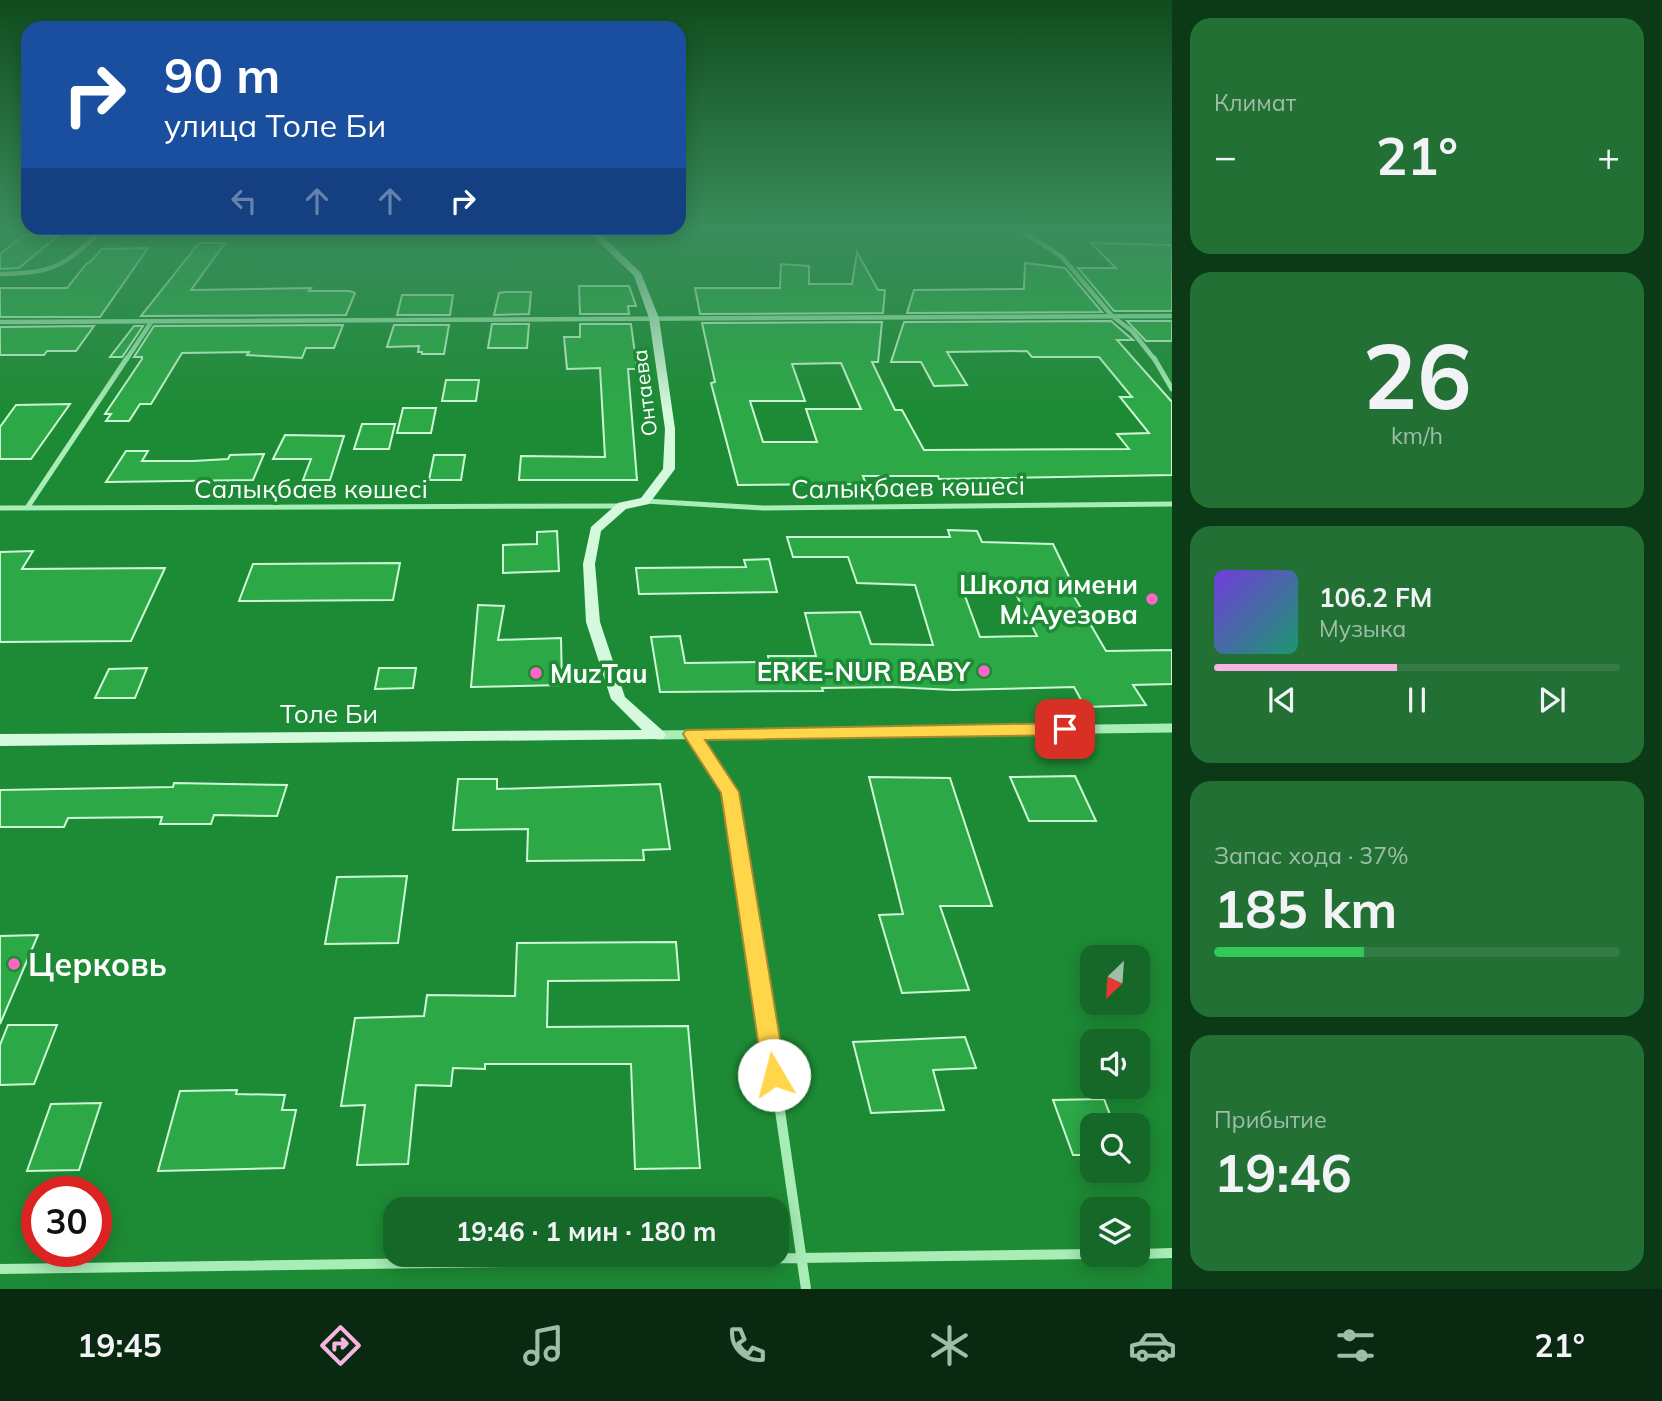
<!DOCTYPE html>
<html lang="ru">
<head>
<meta charset="utf-8">
<style>
  :root { --surface:#166828; --page:#237034; --text:#f1f3f6; --muted:#9ebea8; --line:#357b45; --accent:#f6b4e0 }
  body { margin:0; font-family:Mulish,sans-serif; background:var(--page); color:var(--text); height:100vh; display:flex; flex-direction:column; font-size:26px; white-space:nowrap }
  * { box-sizing:border-box; margin:0 }
  p { font-size:23px; color:var(--muted) }
  .icon { flex:none; width:38px; height:38px; fill:none; stroke:currentColor; stroke-width:2; stroke-linecap:round; stroke-linejoin:round }
  .map { position:relative; flex:1; overflow:hidden }
  .sheet { display:flex; flex-direction:column; gap:18px; padding:18px; background:#0c3916; width:490px }
  .sheet>* { flex:none }
  .hud { position:absolute; left:21px; top:21px; width:665px; height:214px; border-radius:21px; box-shadow:0 4px 18px #0003; background:#1a4fa0; color:#fff; overflow:hidden }
  .needle { width:46px; rotate:205deg }
  .fabs { position:absolute; left:1080px; top:945px; display:grid; gap:14px }
  .fabs a { display:grid; place-items:center; width:70px; height:70px; border-radius:14px; background:var(--surface); box-shadow:0 4px 18px #0003; font-size:35px }
  .speed { position:absolute; left:21px; top:1176px; display:flex; gap:14px; font-size:35px; font-weight:700; text-align:center }
  .speed>* { display:grid; place-content:center; width:91px; height:91px; border-radius:50%; background:var(--surface); box-shadow:0 4px 18px #0003; line-height:1 }
  .speed .limit { border:10px solid #d22; background:#fff; color:#111 }
  .pin { position:absolute; display:grid; place-items:center; width:60px; height:60px; color:#fff; margin:-30px; border-radius:14px; box-shadow:0 4px 10px #0006 }
  .me { position:absolute; width:77px; margin:-38px; rotate:352deg; stroke-linejoin:round; filter:drop-shadow(0 0 5px #0008) }
  .turn { display:flex; align-items:center; gap:24px; height:147px; padding:0 28px; font-size:32px }
  .turn .icon { width:91px; height:91px; stroke-width:2.5 }
  .turn b { display:block; font-size:49px; line-height:60px }
  .lanes { display:flex; align-items:center; height:66px; padding:0 28px; background:#0003; justify-content:center; gap:35px; direction:ltr }
  .lanes .off { opacity:.35 }
  .big { font-size:52px; font-weight:700; line-height:1.1 }
  .sheet .tile { flex:1; display:flex; flex-direction:column; justify-content:center; gap:10px; min-width:0; padding:0 24px; border-radius:21px; background:var(--page) }
  .sheet .dial { align-items:center; gap:0 }
  .dial b { font-size:91px; line-height:1 }
  .song { display:flex; align-items:center; gap:21px }
  .cover { width:84px; height:84px; border-radius:10px; background:linear-gradient(135deg,hsl(260 70% 55%),hsl(160 70% 35%)) }
  .played { height:7px; border-radius:4px; background:linear-gradient(90deg,var(--accent) 45%,var(--line) 45%) }
  .keys { display:flex; justify-content:space-around; direction:ltr }
  .heat { display:flex; justify-content:space-between; align-items:center; font-size:38px; direction:ltr }
  .charge { height:10px; border-radius:5px; background:linear-gradient(90deg,#34c759 37%,var(--line) 0) }
  .trip { position:absolute; left:383px; top:1197px; width:406px; height:70px; border-radius:21px; background:var(--surface); box-shadow:0 4px 18px #0003; font-weight:700; line-height:70px; text-align:center }
  .tabs { display:flex; height:112px; justify-content:space-around; align-items:center; background:#092a10; color:var(--muted) }
  .tabs .icon { width:49px; height:49px }
  .tabs .active { color:var(--accent) }
  .tabs b { font-size:32px; color:var(--text) }
  main { display:flex; flex:1; min-height:0 }
  .map>svg:first-child { display:block }
  .building { fill:#2ca946; stroke:#cef9d6; stroke-width:2; fill-rule:evenodd }
  .lines { fill:none; stroke-linecap:round; stroke-linejoin:round }
  .street-far3 { stroke:#a8ecb6; stroke-width:4.5 }
  .street-far2 { stroke:#a8ecb6; stroke-width:5 }
  .street-far1 { stroke:#a8ecb6; stroke-width:9 }
  .street { stroke:#a8ecb6; stroke-width:10 }
  .secondary { fill:#d5f9dd; fill-rule:evenodd }
  .route { fill:#ffd54a; stroke:#a68a30; stroke-width:2 }
  .poi-dot { fill:#fc66c6; stroke:#1d8b35; stroke-width:2.5 }
  .labels { text-anchor:middle; dominant-baseline:central; stroke-width:7; stroke-linejoin:round; paint-order:stroke }
  .far-street-label { font-size:21px; fill:#fff; stroke:#1d8b35 }
  .street-label { font-size:26px; fill:#fff; stroke:#1d8b35 }
  .poi-label { font-size:26px; font-weight:bold; fill:#fff; stroke:#1d8b35; text-anchor:end }
  .near-poi-label { font-size:32px; font-weight:bold; fill:#fff; stroke:#1d8b35; text-anchor:start }
</style>
</head>
<body>
<main>
<div class="map">
<svg width="1172" height="1289" viewBox="0 0 1172 1289">
  <rect width="100%" height="100%" fill="#1d8b35"/>
  <path class="building" d="M24,235l34,1 -39,32 -19,1v-15z
    M199,243h26l-34,47 120,-2 -2,3h41l5,2 -9,22 -205,1z
    M1091,243l81,2v66h-58l-36,-43h38z
    M148,248l-48,69h-100v-29h67l20,-25 3,-1 12,-13z
    M857,252l21,38h7l-2,23 -183,1 -5,-26h85l1,-24 28,2v18h43z
    M1025,263l40,5 37,44 -195,1 7,-23 110,-1z
    M579,286h50l7,20h-8l1,8h-49z
    M505,292h26l-2,22 -35,1 5,-22z
    M402,295h51l-3,20h-53z
    M1111,321l22,19h-16l55,62v73l-233,4 -1,-3h-75l3,8 -128,1 -27,-102 4,-1 -13,-59 180,-1 -4,40h-6l23,48h7l22,40 205,-1 -12,-15 32,-1 -29,-36h12l-33,-40h-67l-5,-6 -80,1 20,33 -33,1 -13,-24h-30l13,-40zM841,363l20,46h-55l11,33h-54l-13,-41h55l-13,-37z
    M1127,321h45v20h-26z
    M492,324h37l-2,24h-39z
    M580,324h51l6,45h-9l9,111h-118l2,-24 84,1 -5,-89 -33,1 -3,-32h16z
    M343,325l-9,23h-28l-4,10 -55,-3 2,-3 -67,1 -31,51h-11l-11,17h-23l5,-7h-6l37,-55v-2h-8l20,-31z
    M394,325h55l-5,29h-22v-2h-4l1,-6 -32,1z
    M94,326l-18,25h-29l-3,4h-44v-28z
    M134,326h9l-18,27 -3,4h-12z
    M446,380h33l-3,21h-34z
    M70,404l-39,55h-31v-32l16,-22z
    M403,408h33l-5,25h-34z
    M362,424h33l-6,25h-35z
    M285,435l59,1 -14,44h-27l8,-21h-38z
    M126,451h22l-6,10h51l35,-2 2,-4 34,-1 -11,26 -147,2z
    M434,455h31l-4,25h-32z
    M948,530l29,1 5,11 71,2 17,35h-6l42,72 66,-1v34l-39,1 13,20 -61,2 -11,-20 -121,3 -60,-3 -71,1 1,3 -163,1 -9,-55 29,-1 5,27 84,-1 -1,-6h48l-11,-43 55,-1 11,32 62,1 -18,-60 -58,-2 -9,-26h-55l-6,-20h163zM961,585l51,1 25,50 -57,1z
    M557,531l2,40 -56,2v-28l34,-1v-12z
    M33,551l-11,18 143,-1 -34,73 -131,1v-90z
    M769,559l8,33 -138,2 -3,-26 110,-1 -2,-7z
    M400,563l-7,37 -154,1 14,-37z
    M478,605l26,1 -6,34 63,-2 1,47 -91,2z
    M147,668l-12,30h-40l14,-29z
    M379,668h37l-3,20 -38,1z
    M1075,776l21,45h-67l-19,-44z
    M869,777l81,1 42,128h-52l29,84 -67,3 -23,-78 24,-1z
    M458,779h39v10l163,-5 10,65 -27,1 1,10 -117,1 1,-32 -75,1z
    M174,783l113,2 -10,31 -63,-1 -3,9h-51l2,-7 -94,1 -4,9h-64v-37l173,-3z
    M407,876l-9,67 -73,1 12,-67z
    M38,935l-38,89v-88z
    M676,942l3,38 -131,1 -1,46 141,-1 12,142 -65,1 -4,-105h-146v5l-32,-1 -2,18 -35,-1 -8,79 -51,1 8,-60 -24,1 14,-88 69,-2 3,-21 88,1 2,-53z
    M8,1025h49l-23,59 -34,1v-40z
    M965,1037l11,31 -43,2 11,40 -73,3 -18,-71z
    M237,1090l-1,4 49,1 -3,15h14l-12,58 -126,3 22,-80z
    M1104,1099l10,26h-22v30h-19l-20,-55z
    M101,1103l-22,67 -52,1 24,-67z"/>
  <g class="lines">
    <path class="street-far3" d="M1019,229l43,28 50,59 20,15 23,29
      M0,274c55,-1 64,-8 103,-45
      M0,322l1172,-6
      M126,360l26,-39"/>
    <path class="street-far2" d="M1154,358l18,31
      M645,501l118,7 409,-4
      M0,508l622,-2
      M27,508l100,-150"/>
    <path class="street-far1" d="M692,734l38,58 30,183
      M658,735l514,-7"/>
    <path class="street" d="M760,973l46,316
      M1138,1254l34,-1
      M0,1269l1092,-15"/>
    <path class="secondary" d="M586,229h9l46,44 18,45 16,111v40l-26,35 -23,5 -25,22 -6,33 5,58 25,75 38,34 3,4 -3,4 -663,7v-12l642,-4 -31,-31 -25,-77 -3,-58 8,-37 27,-24 23,-5 22,-29 2,-40 -16,-111 -15,-42z"/>
  </g>
  <linearGradient id="sky" x2="0" y2="1"><stop stop-color="#104c1d"/><stop offset="0.56" stop-color="#3a8d5c"/><stop offset="1" stop-color="#3a8d5c" stop-opacity="0"/></linearGradient>
  <rect width="1172" height="410" fill="url(#sky)"/>
  <path class="route" d="M1065,723l9,6 -9,6 -360,5 34,52 47,283 -3,8 -9,3 -8,-3 -3,-8 -42,-282 -38,-59 3,-4z"/>
  <g class="poi-dot">
    <circle cx="1152" cy="599" r="7"/>
    <circle cx="984" cy="671" r="7"/>
    <circle cx="536" cy="673" r="7"/>
    <circle cx="14" cy="964" r="7"/>
  </g>
  <g class="labels">
    <g class="far-street-label">
      <text transform="translate(644 393) rotate(-97)">Онтаева</text>
    </g>
    <g class="street-label">
      <text transform="translate(908 487) rotate(-1)">Салықбаев көшесі</text>
      <text x="311" y="488">Салықбаев көшесі</text>
      <text x="329" y="713">Толе Би</text>
    </g>
    <g class="poi-label">
      <text x="1138" y="584">Школа имени<tspan x="1138" dy="30">М.Ауезова</tspan></text>
      <text x="970" y="671">ERKE-NUR BABY</text>
      <text x="550" y="673" text-anchor="start">MuzTau</text>
    </g>
    <g class="near-poi-label">
      <text x="28" y="964">Церковь</text>
    </g>
  </g>
</svg>
<div class="fabs">
<a><svg class="needle" viewBox="-14 -14 28 28"><path d="M0-13l5 13h-10z" fill="#e53935"/><path d="M0 13l5-13h-10z" fill="#9ebea8"/></svg></a>
<a><svg class="icon" aria-label="sound" viewBox="0 0 24 24"><path d="M4 9h4l5-4v14l-5-4H4zM17 9q2 3 0 6"/></svg></a>
<a><svg class="icon" aria-label="search" viewBox="0 0 24 24"><circle cx="10" cy="10" r="6"/><path d="M15 15l6 6"/></svg></a>
<a><svg class="icon" aria-label="layers" viewBox="0 0 24 24"><path d="M12 4l9 5-9 5-9-5zM3 14l9 5 9-5"/></svg></a>
</div>
<div class="speed"><div class="limit">30</div></div>
<div class="pin" style="left:1065px;top:729px;background:#d93025"><svg class="icon" aria-label="arrive" viewBox="0 0 24 24"><path d="M6 21V4h12l-3 4 3 4H6"/></svg></div>
<svg class="me" style="left:774px;top:1075px" viewBox="-20 -20 40 40"><circle r="19" fill="#fff"/><path d="M0-13L10 11 0 6-10 11z" fill="#ffd54a"/></svg>
<div class="trip">19:46 · 1 мин · 180 m</div>
<div class="hud">
<div class="turn"><svg class="icon" aria-label="right" viewBox="0 0 24 24"><path d="M7 20v-9h11M14 6l5 5-5 5"/></svg><div><b>90 m</b>улица Толе Би</div></div>
<div class="lanes"><svg class="icon off" aria-label="left" viewBox="0 0 24 24"><path d="M17 20v-9H6M10 6l-5 5 5 5"/></svg><svg class="icon off" aria-label="ahead" viewBox="0 0 24 24"><path d="M12 20V5M6 11l6-6 6 6"/></svg><svg class="icon off" aria-label="ahead" viewBox="0 0 24 24"><path d="M12 20V5M6 11l6-6 6 6"/></svg><svg class="icon" aria-label="right" viewBox="0 0 24 24"><path d="M7 20v-9h11M14 6l5 5-5 5"/></svg></div>
</div>
</div>
<section class="sheet">
<div class="tile"><p>Климат</p>
<div class="heat"><a>−</a><b class="big">21°</b><a>+</a></div>
</div>
<div class="tile dial"><b>26</b><p>km/h</p></div>
<div class="tile">
<div class="song"><i class="cover"></i><div><b>106.2 FM</b><p>Музыка</p></div></div>
<div class="played"></div>
<div class="keys"><svg class="icon" aria-label="previous" viewBox="0 0 24 24"><path d="M18 5L8 12l10 7zM5 5v14"/></svg><svg class="icon" aria-label="pause" viewBox="0 0 24 24"><path d="M8 5v14M16 5v14"/></svg><svg class="icon" aria-label="next" viewBox="0 0 24 24"><path d="M6 5l10 7-10 7zM19 5v14"/></svg></div>
</div>
<div class="tile"><p>Запас хода · 37%</p><b class="big">185 km</b><div class="charge"></div></div>
<div class="tile"><p>Прибытие</p><b class="big">19:46</b></div>
</section>
</main>
<nav class="tabs">
<b>19:45</b>
<svg class="icon active" aria-label="directions" viewBox="0 0 24 24"><path d="M12 3l9 9-9 9-9-9zM9 14v-3h6M13 9l2 2-2 2"/></svg>
<svg class="icon" aria-label="music" viewBox="0 0 24 24"><path d="M9 18V5l10-2v13"/><circle cx="6" cy="18" r="3"/><circle cx="16" cy="16" r="3"/></svg>
<svg class="icon" aria-label="phone" viewBox="0 0 24 24"><path d="M5 4h4l2 5-3 2q2 4 5 5l2-3 5 2v4C11 20 4 13 5 4z"/></svg>
<svg class="icon" aria-label="climate" viewBox="0 0 24 24"><path d="M12 3v18M4 7l16 10M4 17L20 7"/></svg>
<svg class="icon" aria-label="car" viewBox="0 0 24 24"><path d="M5 17H2v-5l4-1 3-4h7l3 4 3 1v5h-3M9 17h6M6 11h13"/><circle cx="7" cy="17" r="2"/><circle cx="17" cy="17" r="2"/></svg>
<svg class="icon" aria-label="filters" viewBox="0 0 24 24"><path d="M4 7h16M4 17h16"/><circle cx="9" cy="7" r="2"/><circle cx="15" cy="17" r="2"/></svg>
<b>21°</b>
</nav>
</body>
</html>
